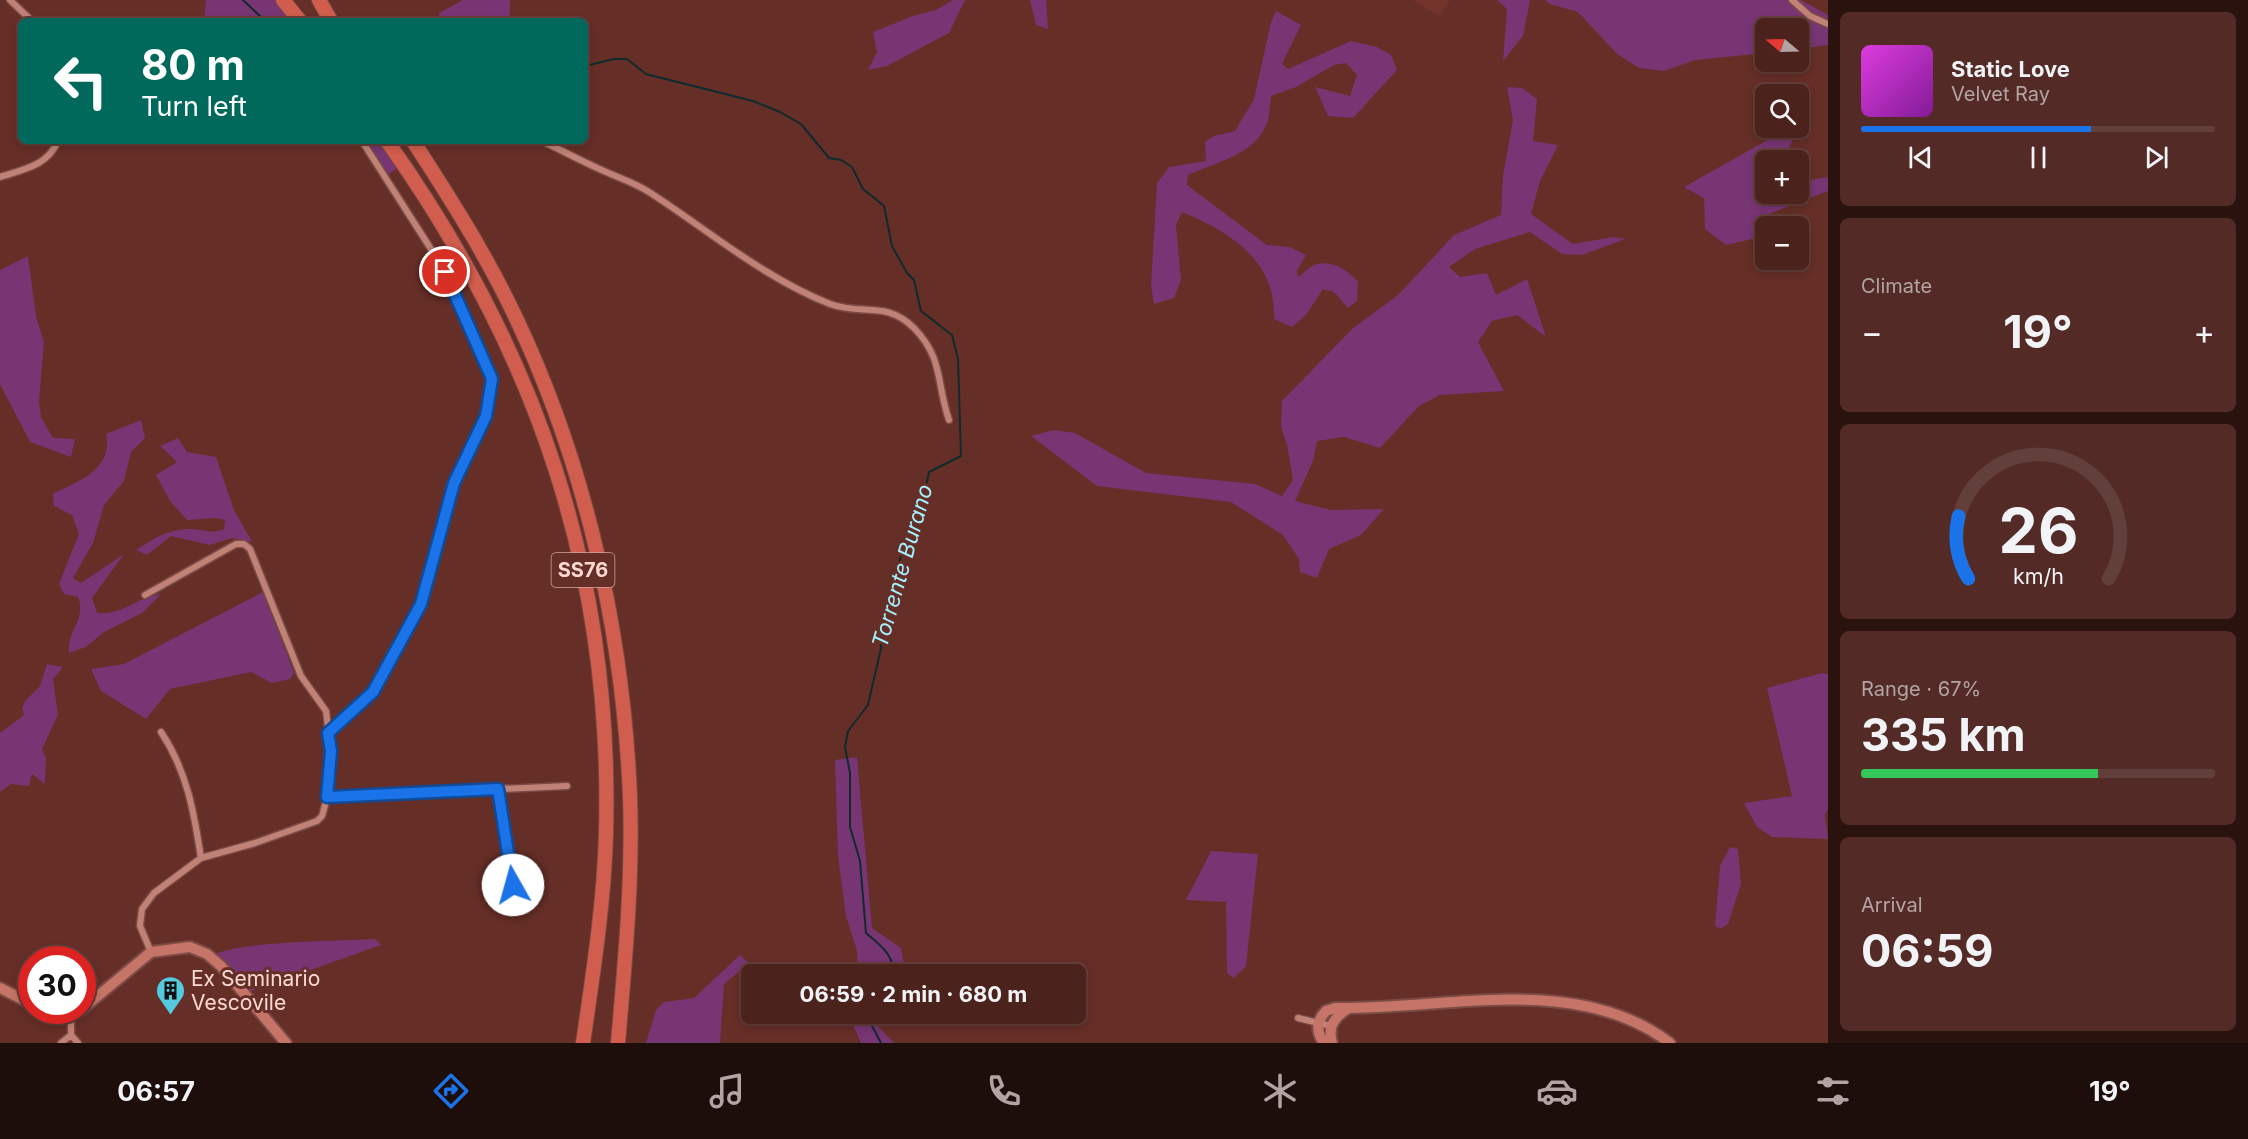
<!DOCTYPE html>
<html lang="en">
<head>
<meta charset="utf-8">
<style>
  :root { --surface:#4c221c; --page:#532a25; --text:#f1f3f6; --muted:#b2a4a3; --line:#633f3b; --accent:#1a73e8 }
  body { margin:0; font-family:Inter,sans-serif; background:var(--page); color:var(--text); height:100vh; display:flex; flex-direction:column; font-size:22px; white-space:nowrap }
  * { box-sizing:border-box; margin:0 }
  p { font-size:20px; color:var(--muted) }
  .icon { flex:none; width:33px; height:33px; fill:none; stroke:currentColor; stroke-width:2; stroke-linecap:round; stroke-linejoin:round }
  .map { position:relative; flex:1; overflow:hidden }
  .sheet { display:flex; flex-direction:column; gap:12px; padding:12px; background:#2a130f; width:420px }
  .sheet>* { flex:none }
  .banner { position:absolute; left:18px; top:18px; width:570px; height:126px; border-radius:9px; box-shadow:0 3px 9px #0003,0 0 0 2px var(--line); background:#00695c; color:#fff; overflow:hidden }
  .needle { width:39px; rotate:289deg }
  .tools { position:absolute; left:1755px; top:18px; display:grid; gap:12px }
  .tools a { display:grid; place-items:center; width:54px; height:54px; border-radius:9px; background:var(--surface); box-shadow:0 3px 9px #0003,0 0 0 2px var(--line); font-size:30px }
  .speed { position:absolute; left:18px; top:946px; display:flex; gap:12px; font-size:30px; font-weight:700; text-align:center }
  .speed>* { display:grid; place-content:center; width:78px; height:78px; border-radius:50%; background:var(--surface); box-shadow:0 3px 9px #0003,0 0 0 2px var(--line); line-height:1 }
  .speed .limit { border:9px solid #d22; background:#fff; color:#111 }
  .pin { position:absolute; display:grid; place-items:center; width:51px; height:51px; color:#fff; margin:-26px; border:3px solid #fff; border-radius:50%; box-shadow:0 2px 6px #0007 }
  .me { position:absolute; width:66px; margin:-33px; rotate:353deg; stroke-linejoin:round; filter:drop-shadow(0 0 4px #0008) }
  .turn { display:flex; align-items:center; gap:21px; height:126px; padding:0 24px; font-size:27px }
  .turn .icon { width:78px; height:78px; stroke-width:2.5 }
  .turn b { display:block; font-size:42px; line-height:51px }
  .big { font-size:45px; font-weight:700; line-height:1.1 }
  .sheet .tile { flex:1; display:flex; flex-direction:column; justify-content:center; gap:9px; min-width:0; padding:0 21px; border-radius:9px; background:var(--page) }
  .sheet .dial { align-items:center; gap:0 }
  .dial svg { height:156px; overflow:visible; fill:none; stroke:var(--line); stroke-width:7; stroke-linecap:round; text-anchor:middle }
  .dial text { fill:var(--text); stroke:none }
  .song { display:flex; align-items:center; gap:18px }
  .cover { width:72px; height:72px; border-radius:9px; background:linear-gradient(135deg,hsl(300 70% 55%),hsl(290 70% 35%)) }
  .played { height:6px; border-radius:3px; background:linear-gradient(90deg,var(--accent) 65%,var(--line) 65%) }
  .keys { display:flex; justify-content:space-around; direction:ltr }
  .heat { display:flex; justify-content:space-between; align-items:center; font-size:33px; direction:ltr }
  .charge { height:9px; border-radius:4px; background:linear-gradient(90deg,#34c759 67%,var(--line) 0) }
  .trip { position:absolute; left:741px; top:964px; width:345px; height:60px; border-radius:9px; background:var(--surface); box-shadow:0 3px 9px #0003,0 0 0 2px var(--line); font-weight:700; line-height:60px; text-align:center }
  .dock { display:flex; height:96px; justify-content:space-around; align-items:center; background:#1e0e0b; color:var(--muted) }
  .dock .icon { width:42px; height:42px }
  .dock .active { color:var(--accent) }
  .dock b { font-size:27px; color:var(--text) }
  main { display:flex; flex:1; min-height:0 }
  .map>svg:first-child { display:block }
  .built { fill:#74342b }
  .green { fill:#773573 }
  .lines { fill:none; stroke-linecap:round; stroke-linejoin:round }
  .stream { stroke:#102a2e; stroke-width:2 }
  .minor-casing { stroke:#7b4a44; stroke-width:9 }
  .secondary-casing { stroke:#7b4a44; stroke-width:14 }
  .trunk-casing { stroke:#7b4a44; stroke-width:16 }
  .minor { stroke:#c08176; stroke-width:6 }
  .secondary { stroke:#c67467; stroke-width:10 }
  .trunk { stroke:#d05d4d; stroke-width:14 }
  .route-casing { stroke:#114b97; stroke-width:15 }
  .route { stroke:#1a73e8; stroke-width:10 }
  .labels { text-anchor:middle; dominant-baseline:central; stroke-width:6; stroke-linejoin:round; paint-order:stroke }
  .shield { fill:#652e26; stroke:#cfa69f; stroke-width:1.5 }
  .shield-label { font-size:20px; font-weight:bold; fill:#fdd9d3 }
  .poi-label { font-size:21px; fill:#fdd9d3; stroke:#652e26; text-anchor:start }
  .water-label { font-size:22px; font-style:italic; fill:#a4f0fe; stroke:#652e26 }
</style>
</head>
<body>
<main>
<div class="map">
<svg width="1828" height="1043" viewBox="0 0 1828 1043">
  <rect width="100%" height="100%" fill="#652e26"/>
  <path class="built" d="M1413,0h37l-11,16z"/>
  <path class="green" d="M206,0h70l16,21h-88z
    M463,0h47v21h-71v-8z
    M953,0h12l-16,33 -62,33 -19,4 9,-18 -4,-20 40,-16 23,-6z
    M1030,0h16l2,29 -12,-4z
    M1497,0h33l-7,36 -20,25 4,-52z
    M1545,0h256l27,15v30l-29,4 -1,-21h-32l-1,25 -70,7 -31,11 -25,-3 -22,-14 -39,-42 -28,-8z
    M1276,11l25,14 -19,39 6,5 63,-28 26,6 14,8 6,15 -44,48 -25,-2 -13,-29 35,9 7,-21 -11,-12 -12,2 -38,22 -25,9c-1,7 -1,16 -3,24 -10,34 -51,42 -80,55l-1,10 80,60 23,2 16,8 -9,16 1,6c5,-3 11,-10 16,-12 17,-6 34,5 44,17l-1,19 -9,7 -14,-16 -11,-3 -17,26 -14,12 -18,-8c2,-58 -42,-86 -92,-107l-6,13 5,55 -7,18 -20,6 -3,-18 6,-103 12,-16 37,-6 -1,-19 9,-6 21,-5 19,-32 17,-77z
    M1507,87l15,1 15,11 -4,42 25,4 -18,36 -9,33 42,30 40,-7 12,2 -43,16 -20,-1 -32,-22 -55,17 -26,18 11,10 27,-4 9,22 31,-16 19,58 -29,-22 -25,6 -14,21 26,49 -64,4 -21,11 -39,42 -36,-11 -27,4 -4,20 -18,40 36,9 53,-1 -23,26 -32,14 -12,29 -17,-6 -1,-13 -16,-24 -52,-33 -134,-16 -66,-50 23,-6 21,3 71,40 109,11 27,12 11,-16 -6,-35 -6,-18 1,-26 70,-72 46,-34 56,-60 47,-20 2,-39 10,-56z
    M1803,119l-20,41h-17v34h32l1,-12 29,-5v14l-72,28 47,4 -10,3h-27l-1,10 -39,9 -21,-16 -1,-31 -20,-11 105,-59h9l1,-6z
    M367,141h13l18,26 -10,8z
    M28,256l8,60 8,26 -5,60 2,15 12,21 22,1 -4,18 -41,-15 -30,-58v-114z
    M141,420l4,18 -14,14 -7,29 -20,24 -11,38 -20,35 8,5 43,-29 -32,44 5,15c27,2 38,-15 64,-19l-19,19 -38,19 -18,15 -17,6c-3,-21 18,-34 9,-56l-14,-3 -5,-10 20,-50 -7,-19 -18,-9 -1,-12c27,-14 60,-24 53,-60z
    M178,438l9,14 29,5 18,53 18,32 -20,-4 -22,7 -39,-9 -24,19 -11,-5c18,-12 34,-22 56,-21 13,1 20,5 32,0l1,-9 -10,-2 -28,2 -17,-19 -14,-26 21,-13 -17,-16z
    M263,592l31,81 -4,6 -18,4 -21,-11 -81,17 -24,30 -45,-28 -10,-22 33,-5z
    M47,664l16,3 -10,12 5,36 -16,34 4,9 -1,26 -13,-10 -3,12 -18,-2 -11,8v-59l24,-18 -2,-7 4,-8 14,-14z
    M1822,673l6,1v134l-3,7 3,24 -56,-2 -15,-10 -13,-24 48,-7 -25,-108z
    M857,757l15,171 29,20 5,27h-48l-1,-24 -11,-35 -8,-60 -3,-96z
    M1730,847l8,2 3,35 -13,40 -8,5 -5,-4 5,-59z
    M1211,851l47,3 -12,112 -12,12 -7,-5 -1,-71 -40,-2z
    M375,939l6,6 -133,47 -35,-37c28,-14 126,-14 162,-16z
    M740,955l9,8 -25,21 -4,59h-74l10,-33 8,-8 30,-4z
    M848,1014h33l-6,9 19,20h-33z"/>
  <g class="lines">
    <path class="stream" d="M243,0l22,21
      M585,66l29,-7h13l19,15 107,27 27,11 21,12 28,34 12,2 11,7 11,22 21,17 8,40 15,27 7,7 7,31 31,24 6,24 3,97 -32,16 -11,50 -13,19 -24,87v20l-13,57 -20,26 -3,16 5,26v54l10,34 6,72c14,12 29,22 27,42
      M872,1014l-2,8 11,21"/>
    <defs>
      <path id="minor" d="M10,0l22,21
        M1792,0l18,16 18,8
        M542,141c21,10 41,21 62,30 15,7 31,12 45,21 59,38 115,86 181,112 32,12 56,-4 84,24 30,31 22,55 35,92
        M0,177c25,-8 47,-11 58,-36
        M145,595l91,-51h8l6,5 51,127 25,35 5,40 -2,40 -7,25 -5,5 -62,22 -54,15 -47,35 -12,16 -2,17 11,26
        M161,732c26,39 33,80 40,126
        M328,733l45,-41 48,-88 33,-121 32,-67 6,-37 -47,-108 -83,-130
        M498,789l15,96
        M327,797l240,-11
        M71,1016v19l7,8
        M1298,1018l33,8
        M61,1043l10,-8"/>
      <path id="secondary" d="M0,988l32,16
        M82,1009l69,-57 39,-5 17,7 14,12 65,77
        M47,1011c13,4 20,8 32,0
        M1324,1043c-8,-11 -8,-22 2,-32l9,-3c108,2 242,-36 335,35
        M1332,1043c-5,-17 3,-27 17,-35"/>
      <path id="trunk" d="M283,0l17,21
        M319,0l12,21
        M387,141c150,211 226,433 219,693 -2,70 -13,140 -23,209
        M413,141c37,57 74,115 103,177 70,148 107,314 114,478 3,83 -5,165 -12,247"/>
    </defs>
    <use href="#minor" class="minor-casing"/>
    <use href="#secondary" class="secondary-casing"/>
    <use href="#trunk" class="trunk-casing"/>
    <use href="#minor" class="minor"/>
    <use href="#secondary" class="secondary"/>
    <use href="#trunk" class="trunk"/>
  </g>
  <g class="lines">
    <defs>
      <path id="route" d="M445,272l47,107 -6,37 -32,67 -33,121 -48,88 -45,41 3,18 -4,46 171,-8 15,96"/>
    </defs>
    <use href="#route" class="route-casing"/>
    <use href="#route" class="route"/>
  </g>
  <defs>
    <symbol id="building-pin" viewBox="-11 -11 22 30"><path d="M0 17L-7.5 6A9.5 9.5 0 1 1 7.5 6Z" fill="#54cade" stroke="#652e26"/><path d="M-4-6H4V6H1V3H-1V6H-4ZM-2.5-4.3h1.7v1.8h-1.7ZM.8-4.3h1.7v1.8H.8ZM-2.5-1h1.7V.8h-1.7ZM.8-1h1.7V.8H.8Z" fill="#111"/></symbol>
  </defs>
  <g fill-rule="evenodd">
    <use href="#building-pin" x="154" y="974" width="33" height="45"/>
  </g>
  <g class="labels">
    <rect class="shield" x="551.5" y="553" width="63" height="34" rx="4.5"/>
    <g class="shield-label">
      <text x="583" y="570">SS76</text>
    </g>
    <g class="poi-label">
      <text x="191" y="978">Ex Seminario<tspan x="191" dy="24">Vescovile</tspan></text>
    </g>
    <g class="water-label">
      <text transform="translate(902 566) rotate(-74)">Torrente Burano</text>
    </g>
  </g>
</svg>
<div class="tools">
<a><svg class="needle" viewBox="-14 -14 28 28"><path d="M0-13l5 13h-10z" fill="#e53935"/><path d="M0 13l5-13h-10z" fill="#b2a4a3"/></svg></a>
<a><svg class="icon" aria-label="search" viewBox="0 0 24 24"><circle cx="10" cy="10" r="6"/><path d="M15 15l6 6"/></svg></a>
<a>+</a>
<a>−</a>
</div>
<div class="speed"><div class="limit">30</div></div>
<div class="pin" style="left:445px;top:272px;background:#d93025"><svg class="icon" aria-label="arrive" viewBox="0 0 24 24"><path d="M6 21V4h12l-3 4 3 4H6"/></svg></div>
<svg class="me" style="left:513px;top:885px" viewBox="-20 -20 40 40"><circle r="19" fill="#fff"/><path d="M0-13L10 11 0 6-10 11z" fill="#1a73e8"/></svg>
<div class="trip">06:59 · 2 min · 680 m</div>
<div class="banner">
<div class="turn"><svg class="icon" aria-label="left" viewBox="0 0 24 24"><path d="M17 20v-9H6M10 6l-5 5 5 5"/></svg><div><b>80 m</b>Turn left</div></div>
</div>
</div>
<section class="sheet">
<div class="tile">
<div class="song"><i class="cover"></i><div><b>Static Love</b><p>Velvet Ray</p></div></div>
<div class="played"></div>
<div class="keys"><svg class="icon" aria-label="previous" viewBox="0 0 24 24"><path d="M18 5L8 12l10 7zM5 5v14"/></svg><svg class="icon" aria-label="pause" viewBox="0 0 24 24"><path d="M8 5v14M16 5v14"/></svg><svg class="icon" aria-label="next" viewBox="0 0 24 24"><path d="M6 5l10 7-10 7zM19 5v14"/></svg></div>
</div>
<div class="tile"><p>Climate</p>
<div class="heat"><a>−</a><b class="big">19°</b><a>+</a></div>
</div>
<div class="tile dial"><svg viewBox="0 0 100 80">
<path d="M14 69A42 42 0 1 1 86 69"/>
<path d="M14 69A42 42 0 0 1 9 37" stroke="#1a73e8"/>
<text x="50" y="56" font-size="32" font-weight="700">26</text>
<text x="50" y="72" font-size="11">km/h</text>
</svg></div>
<div class="tile"><p>Range · 67%</p><b class="big">335 km</b><div class="charge"></div></div>
<div class="tile"><p>Arrival</p><b class="big">06:59</b></div>
</section>
</main>
<nav class="dock">
<b>06:57</b>
<svg class="icon active" aria-label="directions" viewBox="0 0 24 24"><path d="M12 3l9 9-9 9-9-9zM9 14v-3h6M13 9l2 2-2 2"/></svg>
<svg class="icon" aria-label="music" viewBox="0 0 24 24"><path d="M9 18V5l10-2v13"/><circle cx="6" cy="18" r="3"/><circle cx="16" cy="16" r="3"/></svg>
<svg class="icon" aria-label="phone" viewBox="0 0 24 24"><path d="M5 4h4l2 5-3 2q2 4 5 5l2-3 5 2v4C11 20 4 13 5 4z"/></svg>
<svg class="icon" aria-label="climate" viewBox="0 0 24 24"><path d="M12 3v18M4 7l16 10M4 17L20 7"/></svg>
<svg class="icon" aria-label="car" viewBox="0 0 24 24"><path d="M5 17H2v-5l4-1 3-4h7l3 4 3 1v5h-3M9 17h6M6 11h13"/><circle cx="7" cy="17" r="2"/><circle cx="17" cy="17" r="2"/></svg>
<svg class="icon" aria-label="filters" viewBox="0 0 24 24"><path d="M4 7h16M4 17h16"/><circle cx="9" cy="7" r="2"/><circle cx="15" cy="17" r="2"/></svg>
<b>19°</b>
</nav>
</body>
</html>
